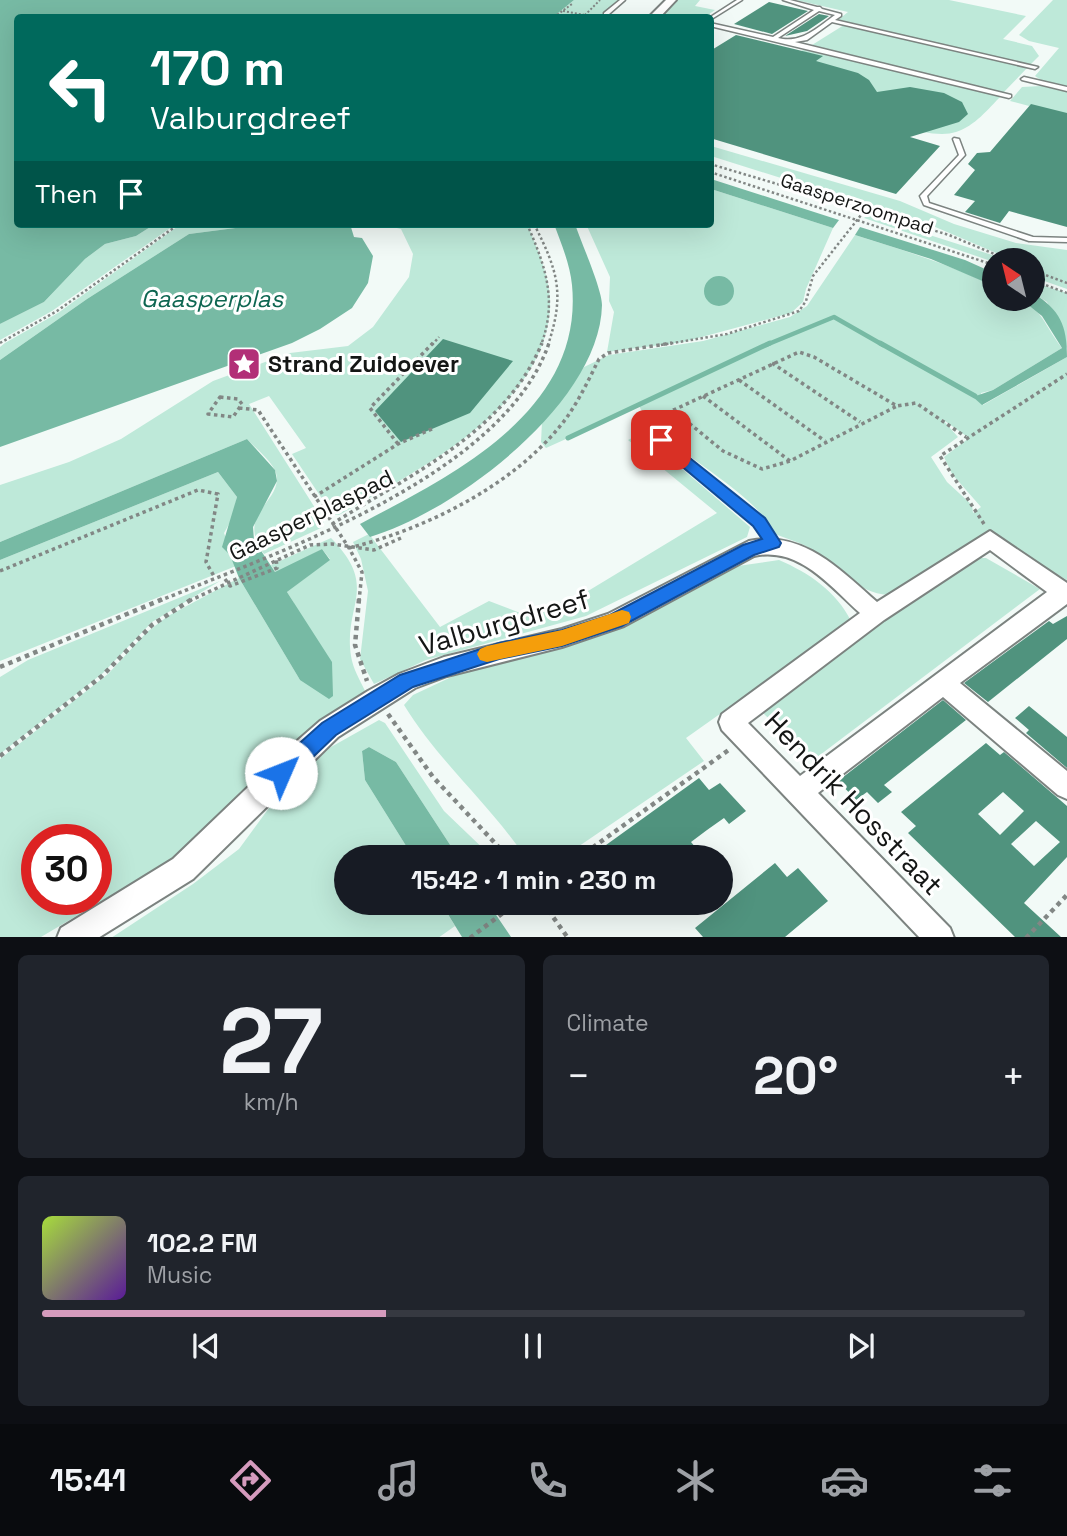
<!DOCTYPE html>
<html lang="en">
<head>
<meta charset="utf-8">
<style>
  :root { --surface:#171b24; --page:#20242c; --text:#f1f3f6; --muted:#9ea1a6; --line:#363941; --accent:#d59bbd }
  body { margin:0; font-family:"Space Grotesk",sans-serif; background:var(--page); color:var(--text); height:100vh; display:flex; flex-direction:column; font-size:26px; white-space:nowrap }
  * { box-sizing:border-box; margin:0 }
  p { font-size:23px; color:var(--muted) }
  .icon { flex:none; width:38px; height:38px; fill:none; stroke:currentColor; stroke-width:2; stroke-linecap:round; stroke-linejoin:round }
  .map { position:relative; height:937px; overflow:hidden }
  .drawer { display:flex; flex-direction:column; gap:18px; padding:18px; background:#0d0f14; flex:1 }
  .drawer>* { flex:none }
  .banner { position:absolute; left:14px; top:14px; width:700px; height:214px; border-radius:7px; box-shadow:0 7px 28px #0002; background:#00695c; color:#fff; overflow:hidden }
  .needle { width:46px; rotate:325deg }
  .fabs { position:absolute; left:982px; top:248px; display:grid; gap:14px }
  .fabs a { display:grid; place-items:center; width:63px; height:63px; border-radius:50%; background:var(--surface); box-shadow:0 7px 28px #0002; font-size:35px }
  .speed { position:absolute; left:21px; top:824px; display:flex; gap:14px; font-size:35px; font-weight:700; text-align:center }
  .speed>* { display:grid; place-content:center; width:91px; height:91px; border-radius:50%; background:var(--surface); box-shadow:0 7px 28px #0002; line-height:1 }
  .speed .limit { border:10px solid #d22; background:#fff; color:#111 }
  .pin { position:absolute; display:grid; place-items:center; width:60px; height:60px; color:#fff; margin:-30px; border-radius:14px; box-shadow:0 4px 10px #0006 }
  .me { position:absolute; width:77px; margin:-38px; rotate:46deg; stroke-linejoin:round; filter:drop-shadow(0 0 5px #0008) }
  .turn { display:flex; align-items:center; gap:24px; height:147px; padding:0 21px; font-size:32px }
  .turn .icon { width:91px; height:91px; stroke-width:2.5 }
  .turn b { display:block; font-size:49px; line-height:60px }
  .then { display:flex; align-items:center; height:66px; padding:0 21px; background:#0003; gap:14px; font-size:26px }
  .big { font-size:52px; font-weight:600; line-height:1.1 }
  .drawer .tile { flex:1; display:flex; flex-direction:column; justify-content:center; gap:10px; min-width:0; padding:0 24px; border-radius:10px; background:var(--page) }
  .drawer .dial { align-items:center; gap:0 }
  .dial b { font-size:91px; line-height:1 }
  .song { display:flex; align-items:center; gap:21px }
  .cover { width:84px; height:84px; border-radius:10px; background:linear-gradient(135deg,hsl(80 70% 55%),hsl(270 70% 35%)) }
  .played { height:7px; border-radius:4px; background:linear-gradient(90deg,var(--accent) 35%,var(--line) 35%) }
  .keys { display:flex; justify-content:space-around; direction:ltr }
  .heat { display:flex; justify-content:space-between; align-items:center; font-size:38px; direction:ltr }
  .drawer .tiles { flex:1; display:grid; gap:18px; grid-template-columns:1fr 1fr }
  .tile:last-child { grid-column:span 2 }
  .trip { position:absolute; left:334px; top:845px; width:399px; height:70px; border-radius:35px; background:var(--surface); box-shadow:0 7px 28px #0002; font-weight:600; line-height:70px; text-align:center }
  .tabs { display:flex; height:112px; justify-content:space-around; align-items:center; background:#090b0e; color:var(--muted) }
  .tabs .icon { width:49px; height:49px }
  .tabs .current { color:var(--accent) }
  .tabs b { font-size:32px; color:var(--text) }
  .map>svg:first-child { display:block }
  .green { fill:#bee9d9; fill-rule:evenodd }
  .water { fill:#77baa4 }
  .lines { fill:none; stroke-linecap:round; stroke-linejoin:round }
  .stream-far1 { stroke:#77baa4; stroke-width:4.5 }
  .stream { stroke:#77baa4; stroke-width:5 }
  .building { fill:#50937e; fill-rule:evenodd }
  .lane-casing { stroke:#7c8380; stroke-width:3 }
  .street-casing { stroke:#7c8380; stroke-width:4 }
  .path-far3 { stroke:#828785; stroke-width:2; stroke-dasharray:2 2; stroke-linecap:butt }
  .path-far2 { stroke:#828785; stroke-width:2.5; stroke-dasharray:2.5 2.5; stroke-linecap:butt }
  .path-far1 { stroke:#828785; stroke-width:3.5; stroke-dasharray:3.5 3.5; stroke-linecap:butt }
  .path { stroke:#828785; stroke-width:4.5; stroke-dasharray:4.5 4.5; stroke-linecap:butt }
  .lane { fill:#fff; fill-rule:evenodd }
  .street { fill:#fff; fill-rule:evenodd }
  .route { fill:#1a73e8; stroke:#114b97; stroke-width:2 }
  .slow { fill:#f59e0b }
  .labels { text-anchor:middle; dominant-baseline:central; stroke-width:6; stroke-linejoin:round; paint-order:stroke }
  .far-street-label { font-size:19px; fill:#141615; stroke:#fff }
  .poi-label { font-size:23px; font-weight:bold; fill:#141615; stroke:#fff; text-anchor:start }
  .street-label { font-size:23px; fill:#141615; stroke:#fff }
  .water-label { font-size:24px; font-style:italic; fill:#0d6651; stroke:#fff }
  .near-street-label { font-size:28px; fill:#141615; stroke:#fff }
</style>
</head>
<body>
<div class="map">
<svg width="1067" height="938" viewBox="0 0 1067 938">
  <rect width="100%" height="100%" fill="#f2faf7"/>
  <path class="green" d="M574,0h47l-18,14 2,3 -53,1z
    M674,0h26l-5,6 20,4 -10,7 -48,1z
    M796,0h153l77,16 -23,23 29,7 7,10 -8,8h-7l-186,-44 10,-8z
    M1053,0h14v88l-23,-6 -9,-6 24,-28 -30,-7 -10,-6z
    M844,25l184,42 -25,26 -191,-48z
    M806,48l195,48c-13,13 -26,30 -45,36 -39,13 -146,-43 -187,-60z
    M1041,86l26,6v24l-57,-15 12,-14z
    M711,146l189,55 54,23 62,19 51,7v39l-34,-12 -1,-16h-17l-82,-35 -222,-70z
    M711,189l122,39 -27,61 -3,13 -12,11 -108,29 -76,10 7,-40 -5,-11 1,-24 -24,-53h124z
    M867,215l144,46 -17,1 -130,-44z
    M155,224h21l-124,87 -52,29v-16l44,-22 41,-43 20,-15 31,-8z
    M181,224h146l-22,4 -62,-1 -54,7 -102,65 -87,61v-13l5,-4 53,-30z
    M380,224h147c10,24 24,55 23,82 -4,102 -134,165 -211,209h-6l-41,-61 14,-6 -37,-52 -20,8 75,118 -3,6 -57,26c-30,-41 20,-52 12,-81 -4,-12 -21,-25 -29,-34l-247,103v-57l69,-23 52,-23 92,-58 77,-28 58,-7 25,-19 36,-50 4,-23 -12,-25z
    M855,235c47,15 94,29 139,51v13c48,0 43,16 68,49l-69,42 -12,3 2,12 84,-48v223l-70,-40 -20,-2 -89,57c-30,-2 -53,-28 -76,-45 -11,-8 -25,-11 -37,-16 -15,-36 -91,-77 -121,-106 -6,-6 -11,-15 -15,-22l-93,42 -5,-6 1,-20 42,-55 25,-12 94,-14 87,-24 17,-11zM942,419l27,19 -25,19 8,17 29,33 -8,6 -1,-8 -25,-23 -16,-25 27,-20z
    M1032,282l35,11v56l-20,-47 -14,-9z
    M636,436l10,2 104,89 -3,10 -161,79 -160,44 -52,24 -14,-25 8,-68 -7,-32 -8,-17 16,-8 71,93 49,-26 39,15 60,-25 129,-78 -89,-73z
    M218,472l19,25 -5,22 -8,14 12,33 -236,95v-101z
    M331,538c49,50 12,66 20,118 2,13 9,24 14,35l-77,57 -97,100 -150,89 -41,1v-179l108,-85 39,-42 21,-16 71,-38 61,102 -6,-77 -7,-11 43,-33 -8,-10 -46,24 -5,-8zM37,840h59v60h-59z
    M975,558h11l54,31 -228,172 -55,-54z
    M779,560c30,13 57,31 72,61l-165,117 18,23 -141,96h-38c-36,-54 -87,-96 -121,-152l9,-10 49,-23 139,-37 52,-23 78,-45z
    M220,581l-68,41 -49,51 -103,81v-77l28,-17z
    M379,720l6,3 59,88 48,46h-34l-62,-95 -27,-15 -7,4 3,29 48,77 -67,1v45h95l14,23 -17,12h-327l82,-54 46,-35 41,-56 51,-46z"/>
  <path class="water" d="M0,0h574l-22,18h-534v206h137l-19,12 -31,8 -20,15 -41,43 -44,22z
    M711,179l128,41 -6,8 -122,-39z
    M327,224h23l4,13 8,1 11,18 -5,27 -16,25 -32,21 -28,14 -292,104v-87l87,-61 102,-65 54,-7 62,1z
    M554,224h21c6,18 27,65 27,81 -2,98 -146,206 -232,232l-10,-13c94,-50 224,-113 212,-239 -2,-21 -11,-42 -18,-61z
    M860,227l105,33 29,13v13l-63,-27 -76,-24z
    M704 291a15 15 0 1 1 30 0a15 15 0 1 1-30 0Z
    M1033,293c27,17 34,32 34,64l-85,48 -9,-8 20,-7 69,-42 -20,-32 -21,-17h11z
    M247,439l28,31 2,11 -24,46 1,13 21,32 47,-23 8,11 -43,32 45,70 1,34 -4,3 -29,-19 -61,-102 -9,-23 -8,-8 15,-50 -19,-25 -218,88v-18z
    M369,747l27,15 62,95h-45l-48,-77 -3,-29z
    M441,903h47l23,34h-49z"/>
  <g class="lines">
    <path class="stream-far1" d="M766,345l68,-28 49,28"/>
    <path class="stream" d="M880,343l95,53
      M568,438l202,-95"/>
  </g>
  <path class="building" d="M769,2l39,9 -36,23 -38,-10z
    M819,14l10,2 -22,15 -22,5z
    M736,35l87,21 -7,5 42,12 11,7 8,12 33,-5 34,6 18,9 6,12 -9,8 -49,15 30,9 -44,48 -186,-56v-87z
    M1031,104l36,9v114l-58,-16 -9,12 -35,-11 10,-11 -21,-6 21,-25 -7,-6 9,-11 13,-1z
    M443,339l70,22 -43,52 -69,29 -26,-31z
    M1067,616v23l-79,63 -24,-19 85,-62 4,3z
    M943,700l23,20 -82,65 8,7 -14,11 -11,-11 -11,8 -18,-19z
    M1029,706l38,31v31l-41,-35 3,-3 -14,-12z
    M986,743l14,12 4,-3 63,54v51l-43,46 37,34h-46l-107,-104 8,-7 -15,-14zM1003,792l21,19 -24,24 -22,-21zM1036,821l24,21 -26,24 -23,-22z
    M699,778l10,12 11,-7 26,28 -17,13 -5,-6 -17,12 -16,12 5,6 -12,10h-96z
    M775,863l12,14 11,-9 30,33 -43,36h-82l-8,-9z"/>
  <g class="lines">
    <defs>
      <path id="lane" d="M620,0h5l-16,14v4h-5v-5z
        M737,0h5l-32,20v-2h-1z
        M783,0h7l27,7h3l2,2 19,5v2l-6,4 203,47 -3,2 -203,-47 -25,18 -12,2 216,53v2l-2,1 -299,-72v-3l63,14 41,-27zM819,11l16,4c-18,13 -34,29 -57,23z
        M1024,77l43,10v4l-45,-11 -1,-1z
        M954,138l5,1 6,16 -38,41 2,7 104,34 34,1v4l-38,-1 -105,-36 -4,-9 1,-1 38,-40 -6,-16z
        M641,421l3,1 119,97 15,24 -1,3h-8l-14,-21 -117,-99 -2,-2z"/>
      <path id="street" d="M666,0h10l-17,18h-11z
        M990,531l77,52v21l-107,79 107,88v28l-9,-4 -115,-98 -125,96 132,135 4,10h-34l-198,-208 -3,-8 3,-8 138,-101c-30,-27 -61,-67 -106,-57l-130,70 -62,21 -115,29 -32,12 -77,49 -145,142 -95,59h-41l4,-10 112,-69 116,-111 31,-27 48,-30 31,-17 45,-17 118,-28 46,-15 141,-73c54,-11 90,28 128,61zM990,550l57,42 -247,184 -52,-53 136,-103z"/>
    </defs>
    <use href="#lane" class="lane-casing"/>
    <use href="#street" class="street-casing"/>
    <path class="path-far3" d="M563,11l33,6
      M554,17l18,-13
      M582,18l18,-18"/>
    <path class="path-far2" d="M710,164l239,71 62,26
      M710,172l284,93
      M527,224c18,41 31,76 14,121
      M534,224c24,47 31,70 14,121
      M1032,270l35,13
      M1032,280l35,13
      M0,343l57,-32 122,-87
      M432,345l7,-8
      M661,345l66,-11 72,-23 7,-10 7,-25 52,-66"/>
    <path class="path-far1" d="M772,363l88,59
      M739,380l86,61
      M703,396l87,65 107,-55
      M220,397l18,2 4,5 -9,13 -25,-3z
      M239,408l19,2 91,138 13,24 -3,29
      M673,410l50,41 39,18 28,-8
      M654,419l145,-67 15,5 83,49 19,-3 50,34
      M398,444l-28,-36 63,-65
      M314,497l84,-53 36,-16
      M332,524c77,-49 173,-91 210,-181
      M984,524l-44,-68 127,-82
      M349,548c76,-19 162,-61 212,-123 16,-20 27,-44 38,-66l9,-6 64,-10
      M0,571l198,-81 20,4 -12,68 9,16
      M225,579l5,7 47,-18 -1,-11
      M159,601c119,-49 345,-125 390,-258
      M189,601l121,-56 22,-1 42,6 27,-12"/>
    <path class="path" d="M359,599l-4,46 12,36
      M0,667l163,-68
      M388,714l45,63 76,81
      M0,756l102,-80 50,-51 40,-26
      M578,858l152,-109
      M543,903l25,35
      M470,938l46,-35
      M1026,938l41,-43"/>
    <use href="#lane" class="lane"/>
    <use href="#street" class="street"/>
  </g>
  <path class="route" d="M661,435l104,83 16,25 -2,4 -25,8 -132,71 -60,20 -63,13 -86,28 -77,48 -47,45 -8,3 -7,-3 -3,-7 3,-7 48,-43 78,-48 99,-32 63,-13 48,-15 133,-70 19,-6 -9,-13 -98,-82v-7z"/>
  <path class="slow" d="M622,610l7,2 2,5 -2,6 -67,23 -75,16 -7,-2 -3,-6 3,-5 7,-3 75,-16z"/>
  <defs>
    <symbol id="sight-square" viewBox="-11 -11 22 22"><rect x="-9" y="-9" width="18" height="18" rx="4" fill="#b22f77" stroke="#fff"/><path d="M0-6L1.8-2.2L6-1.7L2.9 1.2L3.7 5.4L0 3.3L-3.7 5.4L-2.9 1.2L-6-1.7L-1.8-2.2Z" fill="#fff"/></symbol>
  </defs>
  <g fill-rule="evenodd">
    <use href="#sight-square" x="225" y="345" width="38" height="38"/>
  </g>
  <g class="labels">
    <g class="far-street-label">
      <text transform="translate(857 204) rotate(18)">Gaasperzoompad</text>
    </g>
    <g class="poi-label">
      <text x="268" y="364">Strand Zuidoever</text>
    </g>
    <g class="street-label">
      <text transform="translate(311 515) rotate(-26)">Gaasperplaspad</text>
    </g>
    <g class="water-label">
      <text x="212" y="298">Gaasperplas</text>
    </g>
    <g class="near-street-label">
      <text transform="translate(504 622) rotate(-16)">Valburgdreef</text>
      <text transform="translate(854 803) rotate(46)">Hendrik Hosstraat</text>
    </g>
  </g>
</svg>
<div class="fabs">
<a><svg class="needle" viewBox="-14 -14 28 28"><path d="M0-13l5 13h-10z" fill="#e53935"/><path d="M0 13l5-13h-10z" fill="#9ea1a6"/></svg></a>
</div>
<div class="speed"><div class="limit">30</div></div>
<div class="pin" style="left:661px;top:440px;background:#d93025"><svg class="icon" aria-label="arrive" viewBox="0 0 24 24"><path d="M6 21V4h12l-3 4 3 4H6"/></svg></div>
<svg class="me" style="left:281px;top:773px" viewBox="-20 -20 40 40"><circle r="19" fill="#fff"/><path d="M0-13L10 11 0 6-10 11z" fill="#1a73e8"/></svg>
<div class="trip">15:42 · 1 min · 230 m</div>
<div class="banner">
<div class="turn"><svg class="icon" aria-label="left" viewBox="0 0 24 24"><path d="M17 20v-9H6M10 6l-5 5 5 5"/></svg><div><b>170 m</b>Valburgdreef</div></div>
<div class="then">Then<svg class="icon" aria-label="arrive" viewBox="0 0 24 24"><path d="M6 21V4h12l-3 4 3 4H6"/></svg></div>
</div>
</div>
<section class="drawer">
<div class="tiles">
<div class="tile dial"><b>27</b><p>km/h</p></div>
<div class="tile"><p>Climate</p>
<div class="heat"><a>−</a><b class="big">20°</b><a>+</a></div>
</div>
<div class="tile">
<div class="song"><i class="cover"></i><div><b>102.2 FM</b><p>Music</p></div></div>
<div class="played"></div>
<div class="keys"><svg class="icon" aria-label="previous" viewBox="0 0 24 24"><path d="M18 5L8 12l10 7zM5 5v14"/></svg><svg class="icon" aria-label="pause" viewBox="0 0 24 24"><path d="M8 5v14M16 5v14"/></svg><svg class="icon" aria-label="next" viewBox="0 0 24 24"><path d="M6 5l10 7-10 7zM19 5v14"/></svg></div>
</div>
</div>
</section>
<nav class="tabs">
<b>15:41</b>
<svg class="icon current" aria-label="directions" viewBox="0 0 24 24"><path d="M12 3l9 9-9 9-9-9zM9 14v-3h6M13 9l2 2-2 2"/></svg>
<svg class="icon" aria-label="music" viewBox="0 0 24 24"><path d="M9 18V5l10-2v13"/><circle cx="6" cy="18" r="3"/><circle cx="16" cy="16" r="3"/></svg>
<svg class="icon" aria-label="phone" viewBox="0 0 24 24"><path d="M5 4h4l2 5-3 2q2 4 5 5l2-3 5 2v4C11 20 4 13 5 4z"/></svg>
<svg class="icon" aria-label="climate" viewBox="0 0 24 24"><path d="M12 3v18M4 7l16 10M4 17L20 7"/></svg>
<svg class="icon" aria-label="car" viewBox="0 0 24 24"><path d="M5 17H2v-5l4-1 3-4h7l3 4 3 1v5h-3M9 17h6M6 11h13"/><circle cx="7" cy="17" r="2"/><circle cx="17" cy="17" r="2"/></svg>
<svg class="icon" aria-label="filters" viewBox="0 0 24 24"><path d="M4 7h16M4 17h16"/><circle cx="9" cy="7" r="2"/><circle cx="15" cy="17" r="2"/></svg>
</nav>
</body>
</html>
